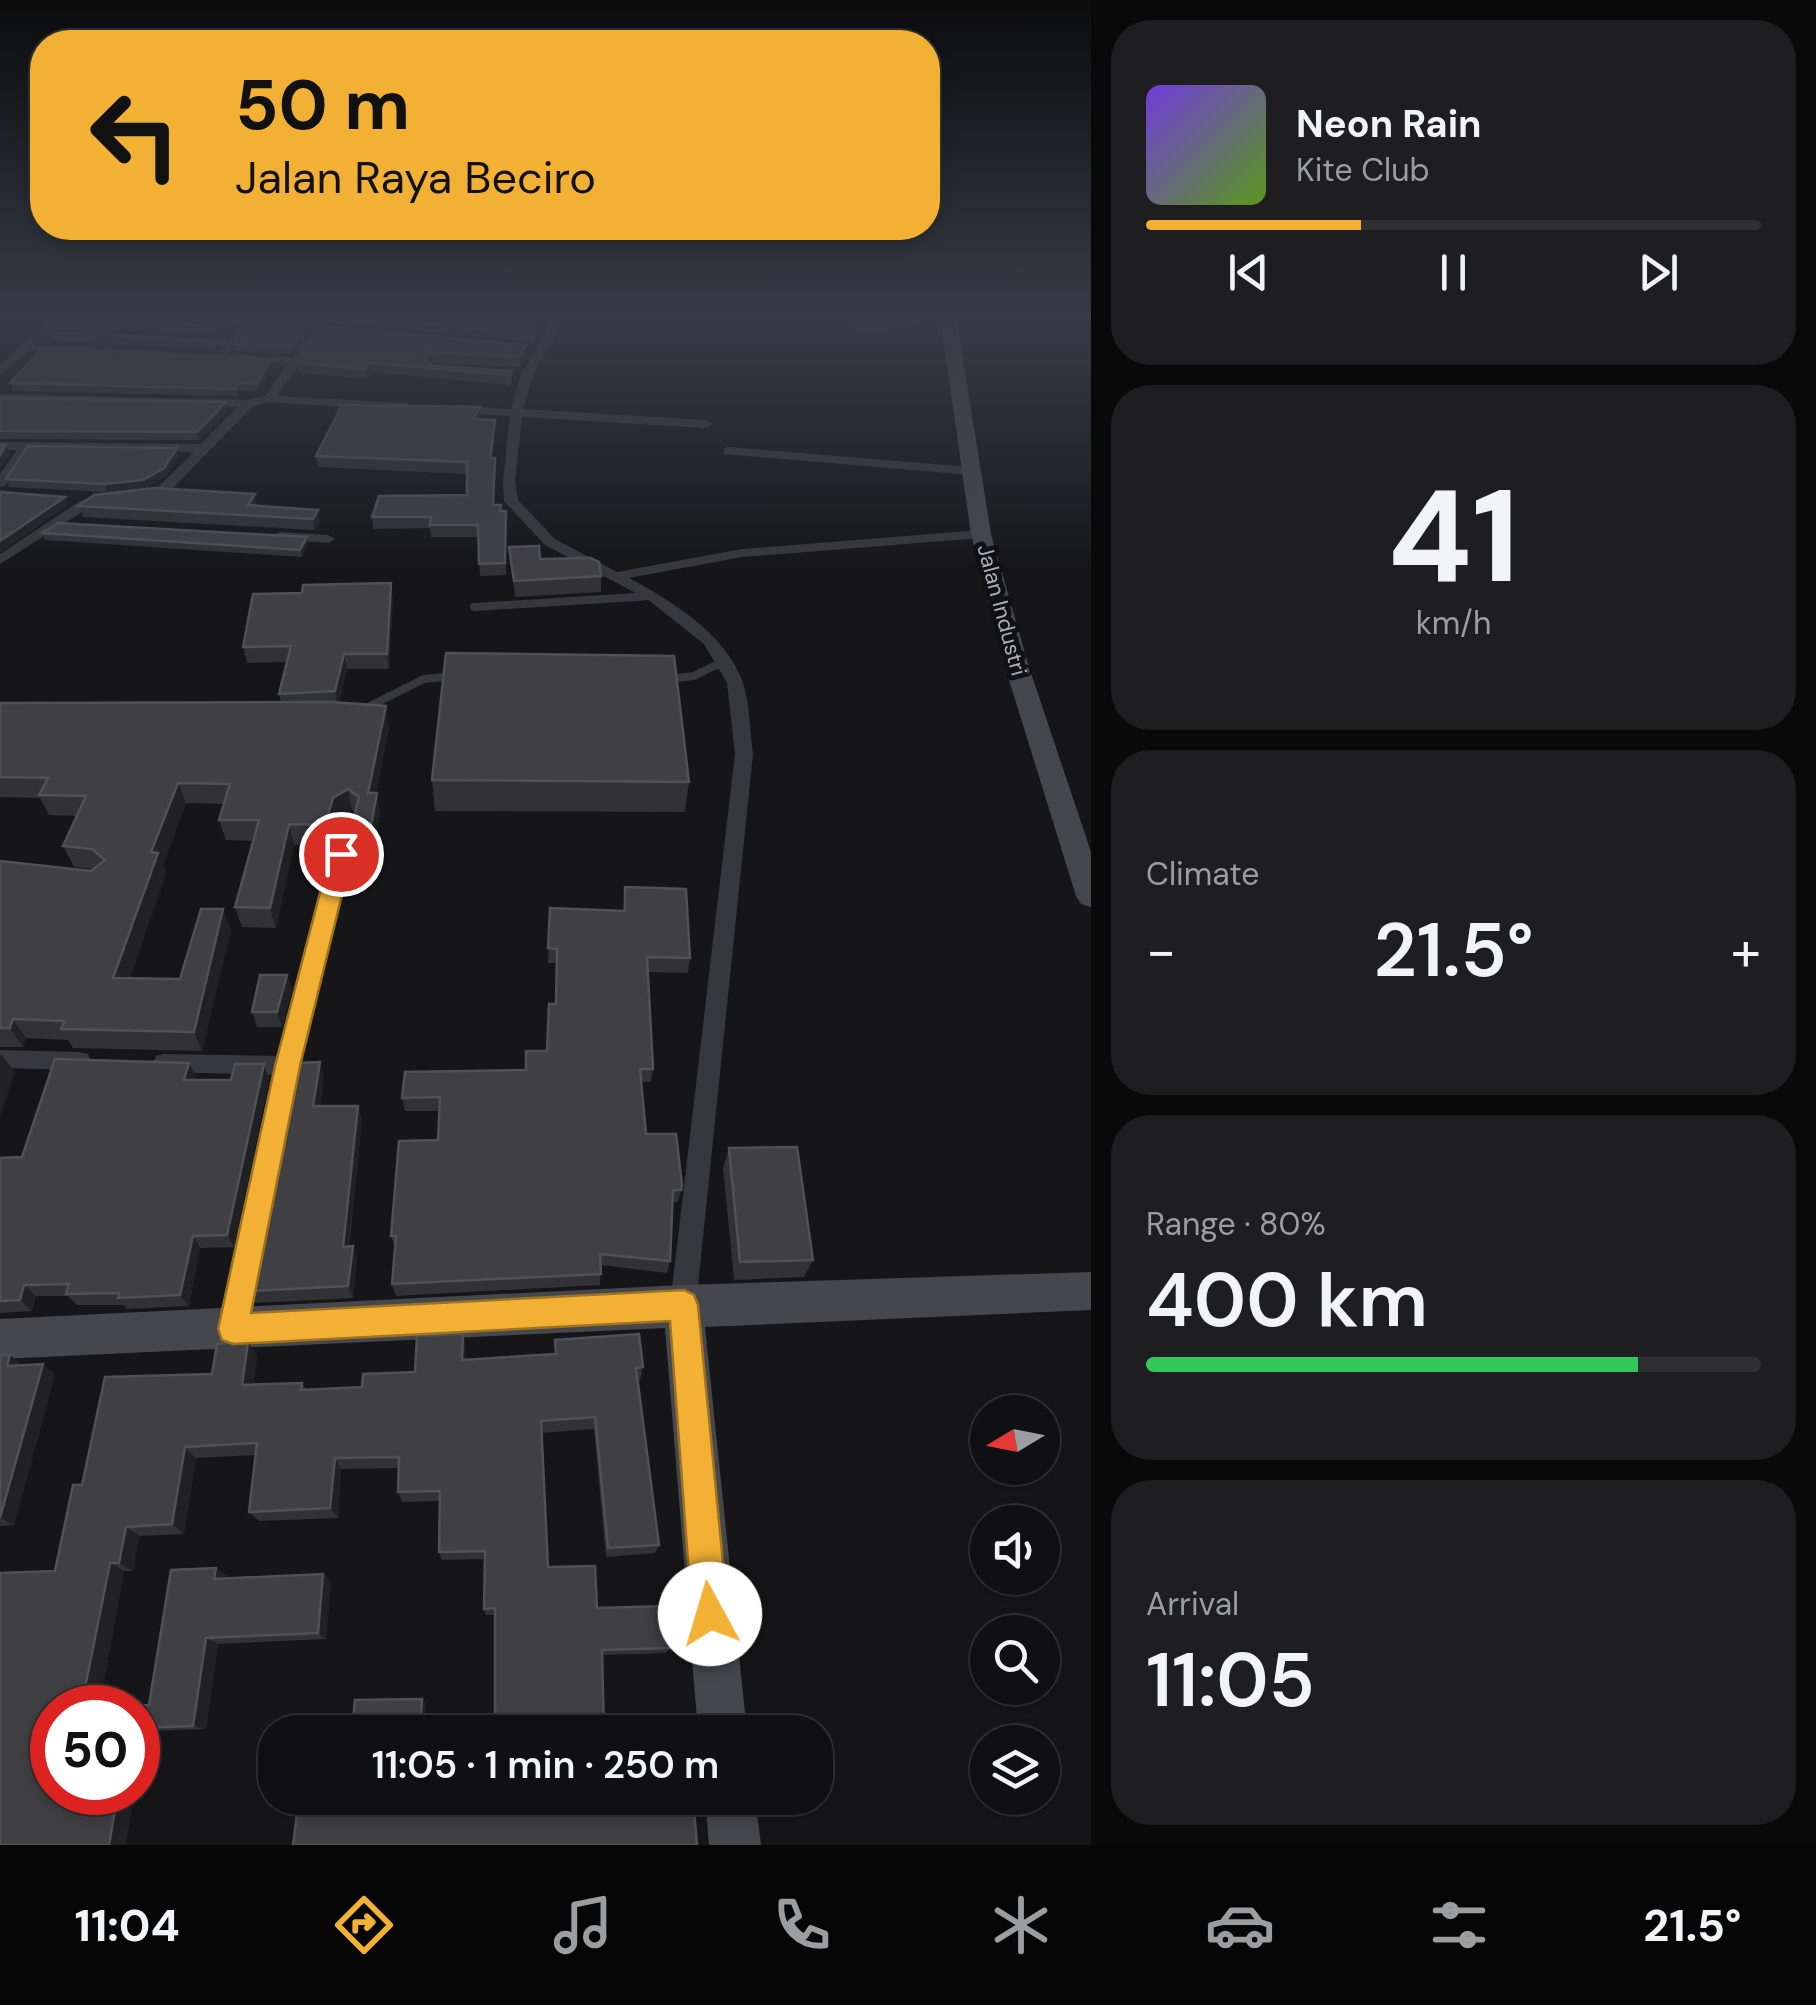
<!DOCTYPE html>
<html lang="en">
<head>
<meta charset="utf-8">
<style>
  :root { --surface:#101012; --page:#1e1e20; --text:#f1f3f6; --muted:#9c9d9f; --line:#303032; --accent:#f2b134 }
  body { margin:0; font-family:"DM Sans",sans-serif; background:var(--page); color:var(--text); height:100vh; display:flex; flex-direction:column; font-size:38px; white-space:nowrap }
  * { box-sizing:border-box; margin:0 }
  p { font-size:32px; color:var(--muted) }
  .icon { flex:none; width:55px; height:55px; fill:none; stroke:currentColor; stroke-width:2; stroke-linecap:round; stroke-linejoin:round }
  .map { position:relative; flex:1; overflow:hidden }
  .sheet { display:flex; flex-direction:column; gap:20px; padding:20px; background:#09090a; width:725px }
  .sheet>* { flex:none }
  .guide { position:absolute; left:30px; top:30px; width:910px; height:210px; border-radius:40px; box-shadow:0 5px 15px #0003,0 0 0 2px var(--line); background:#f2b134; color:#111; overflow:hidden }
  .needle { width:65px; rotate:260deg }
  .controls { position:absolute; left:970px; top:1395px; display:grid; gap:20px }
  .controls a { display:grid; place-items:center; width:90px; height:90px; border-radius:50%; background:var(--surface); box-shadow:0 5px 15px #0003,0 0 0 2px var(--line); font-size:50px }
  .speed { position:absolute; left:30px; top:1685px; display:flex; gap:20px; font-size:50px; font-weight:700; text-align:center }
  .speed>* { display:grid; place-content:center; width:130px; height:130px; border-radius:50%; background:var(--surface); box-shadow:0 5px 15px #0003,0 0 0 2px var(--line); line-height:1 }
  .speed .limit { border:15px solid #d22; background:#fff; color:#111 }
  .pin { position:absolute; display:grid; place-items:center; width:85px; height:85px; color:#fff; margin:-42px; border:5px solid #fff; border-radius:50%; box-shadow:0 2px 10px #0007 }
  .me { position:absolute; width:110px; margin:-55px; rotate:354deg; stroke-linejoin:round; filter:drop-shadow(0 0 8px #0008) }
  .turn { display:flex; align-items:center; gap:35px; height:210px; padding:0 40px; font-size:45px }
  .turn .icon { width:130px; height:130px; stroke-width:2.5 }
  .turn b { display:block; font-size:70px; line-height:85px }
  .big { font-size:75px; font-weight:600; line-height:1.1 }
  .sheet .widget { flex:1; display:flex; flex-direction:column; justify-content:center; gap:15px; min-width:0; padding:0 35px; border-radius:40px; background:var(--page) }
  .sheet .dial { align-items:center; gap:0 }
  .dial b { font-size:130px; line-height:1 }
  .song { display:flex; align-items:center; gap:30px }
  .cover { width:120px; height:120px; border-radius:15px; background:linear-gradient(135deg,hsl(260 70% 55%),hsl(90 70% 35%)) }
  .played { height:10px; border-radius:5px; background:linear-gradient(90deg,var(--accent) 35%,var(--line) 35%) }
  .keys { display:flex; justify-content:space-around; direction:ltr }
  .heat { display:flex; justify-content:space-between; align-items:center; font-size:55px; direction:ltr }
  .charge { height:15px; border-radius:8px; background:linear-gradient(90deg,#34c759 80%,var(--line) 0) }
  .trip { position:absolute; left:258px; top:1715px; width:575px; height:100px; border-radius:40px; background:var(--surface); box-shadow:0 5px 15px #0003,0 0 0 2px var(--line); font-weight:600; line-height:100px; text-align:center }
  .dock { display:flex; height:160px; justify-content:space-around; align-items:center; background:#060607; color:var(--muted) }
  .dock .icon { width:70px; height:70px }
  .dock .on { color:var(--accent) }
  .dock b { font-size:45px; color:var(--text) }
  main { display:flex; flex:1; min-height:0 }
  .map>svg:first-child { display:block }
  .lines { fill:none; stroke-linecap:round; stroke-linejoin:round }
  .lane { stroke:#37383d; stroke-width:8 }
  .street { fill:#37383d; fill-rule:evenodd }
  .secondary { fill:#45474d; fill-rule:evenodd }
  .wall { fill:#323236 }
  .shaded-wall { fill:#212124 }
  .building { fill:#3f3f44; stroke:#4f5156; stroke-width:2.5 }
  .route { fill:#f2b134; stroke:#9d7322; stroke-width:2.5 }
  .labels { text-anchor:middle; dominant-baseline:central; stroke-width:10; stroke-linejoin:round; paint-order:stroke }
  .far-street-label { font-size:22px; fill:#a8adb8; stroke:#111113 }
</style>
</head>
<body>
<main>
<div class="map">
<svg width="1091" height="1845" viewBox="0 0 1091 1845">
  <rect width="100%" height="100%" fill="#161618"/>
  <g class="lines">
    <path class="lane" d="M474,607l178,-11
      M667,679l27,-3 28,-14
      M360,711l64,-32 31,-3"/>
    <path class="street" d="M53,315h11l-29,29 184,10 4,-9 -89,-5 -5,-3 5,-3 95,5 19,-24h11l-32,39 66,4 30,-43h11l-57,81 130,7 6,4 -6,4 -138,-9 -17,5 -83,85 -28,7 -7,-4 2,-3 23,-6 35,-34 -165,-2 -24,36 -5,1v-13l17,-24h-17v-8l201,2 37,-37 -238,-7v-6l248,6 17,-4 23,-32 -259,-14 -29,25v-9z
      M556,315h10l-33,60 -10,34 183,11 6,4 -6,4 -184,-11 -7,64 3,19 37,39 62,33 125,-23 239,-19 7,4 -7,4 -239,19 -113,21c43,23 97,56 114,105 7,21 7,49 10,71l-57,551 -4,9 -9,4 -9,-4 -4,-9 65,-551 -8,-71 -23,-39 -57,-45 -102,-54 -41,-44 -1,-20 7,-65 -54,-3 -6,-4 6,-4 55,4 10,-34z
      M728,447l243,20 6,4 -6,4 -247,-21v-6z
      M103,494l7,4 -20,9 -90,57v-10l80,-53z
      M280,532l48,3 7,4 -7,4 -53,-4 -2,-3z
      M350,813l9,6 -61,247 -52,263 -4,9 -9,4 -9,-4 -4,-9 54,-254 -110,-3 -8,-2 -3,-7 3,-7 8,-2 114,2 63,-237z
      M0,1050l80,2 8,2 3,7 -3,7 -8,2 -80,-2z"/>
    <path class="secondary" d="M940,315h16l35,219 38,133 62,185v55l-10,-3 -5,-8 -71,-229 -34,-133z
      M1091,1272v38l-386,17 42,405h-49l-33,-404 -665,31v-40l683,-34z
      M705,1798h50l6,47h-52z"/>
  </g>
  <path class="wall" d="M65,316h179l-17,19 -106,-6 -5,3 2,3 97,7 2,8 -166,-10 -3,-8z
    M254,316h66l-29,38 -56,-3 -2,-8z
    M332,316h207l-8,15h4l-1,11 -201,-19z
    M854,316h67l-3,10h-8l-2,10 -55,-5z
    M526,345l1,10 -7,12 -87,-5 -3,2 2,2 80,5v10l-2,4 -139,-13 -4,7 -69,-7 -2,-9z
    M280,360l1,7 -11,3 -12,21 -18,-1 -4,6 -223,-5 -3,-8z
    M0,398l227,12 -28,30 -199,-1z
    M480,407v12l15,12 -3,27 3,12 -1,35 6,6h6v64l-26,1 -2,-39h-47l-1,-9 -57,1 -1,-12 95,-22v-21l-149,-7 -2,-11z
    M179,456l-13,20 -20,12 -40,4 -97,-5 -3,-8z
    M78,506h179l61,4 2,12 -5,8 -232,-13z
    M42,533l265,4 1,7 -6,13 -257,-17z
    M509,547l31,12 61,17v16l-86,5z
    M393,598l-4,71h-42l-8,34 50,24 -13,66 4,20 -6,32h-18l-4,-20 3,-13 -3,-2 -15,8 -8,28 -35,-1 -18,83 -34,-1 -7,-20 18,-66 -27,-1 -7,-20 5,-16 -38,-1 -23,62 3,8 -36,105 50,1 51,-50 -29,122 -129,-3 -5,-8 -42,-2 -3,9h-23v-186l91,10 3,-2 -20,-2 -11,-21 14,-30 -28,-1 -9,-17 -40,-1v-94l281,-1 -2,-8 8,-32 -40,1 -4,-16z
    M432,780l257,2 -4,30 -250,-1z
    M625,887l65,71 -2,15 -40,-1 5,97 -2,13h-10l5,52 36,51 -4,17h-5l-3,59 -3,12 -66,-8 -1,20 -204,11 -4,-12 3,-36 -4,-12 47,-96 2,-29h-35l-3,-13 124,-28 21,-19 9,-47 1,-41h-9l2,-55 73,3z
    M287,975l5,15 -10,37h-25l-5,-15z
    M320,1062l4,15 -4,29h38l4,14 -13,127 8,12 -4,39 -98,5 -7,-12z
    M189,1063l7,14 -1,3h36l33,-16 5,15 -35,168 -34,1 -11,58 -62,3 -3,-4h-47l-9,-9h-32l-4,15 -32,2v-155l22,-1z
    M729,1148l84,112 -9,17 -70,3 -11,-112z
    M463,1334l3,14 -1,12 90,-6v-14l84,-6 4,33 -3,13 -2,1 21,164 -4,8 -49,4 -12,-128 -53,4 7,134 47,-1 2,42 69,-2 4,42 -4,5 -64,2 2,77h-115v-15h6v-102h-9l-2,-6v-50l-42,1 -3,-8 1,-51 -38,1 -4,-10 1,-24 -58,1 -3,49 -79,3 -10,-9 7,-57 -60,3 -12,76 -45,2 -6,35h-9l-25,137h-47v84h82l-8,53h-126v-272l55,-2 18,-86h9l23,-108 107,-3 5,-30 31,-2 9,14 -4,29 49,-2 4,7 56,-3 1,-13 52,-2 2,-36z
    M0,1355h10l12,10 33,9 -41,151 -14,1z
    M216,1568l11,8 -1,3 97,-5 8,8 -5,57 -108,5 -12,85 -62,2 -6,42v-65l11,-3z"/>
  <path class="shaded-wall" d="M236,316h8l-17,19 -1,-8z
    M313,316h7l-29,38 -1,-8z
    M535,316h4l-9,18 -3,-3z
    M119,321l2,8 -9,6 -2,-8z
    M526,345l1,10 -7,12v-10z
    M432,352l1,10 -9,6 -1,-10z
    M280,360l1,7 -11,3 -12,21 -1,-7 12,-21z
    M370,363l1,9 -4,7 -1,-10z
    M226,402l1,8 -28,30 -2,-8z
    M480,407l1,11 -7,12 -1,-11z
    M6,445l4,9 -10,14v-13z
    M177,448l2,8 -13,20 -20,12 -40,4 -2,-8z
    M255,494l2,12 -7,11 -2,-12z
    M65,497l3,8 -68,48v-12z
    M318,510l2,12 -5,8 -2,-11z
    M307,537l1,7 -6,13 -2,-7z
    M391,583l2,15 -4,71 -2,-15z
    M344,654l3,15 -9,38 -3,-16z
    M386,706l3,21 -17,86 -4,-20z
    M178,783l8,20 -23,62 3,8 -43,125 -10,-20 38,-126z
    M348,789l4,21 -15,8 -8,28 -4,-21 8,-27z
    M377,793l3,20 -6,32 -3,-20z
    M289,824l5,21 -18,83 -6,-20z
    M223,909l8,20 -29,122 -8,-19z
    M287,975l5,15 -10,37 -5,-15z
    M13,1019l13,19 -3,9 -13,-19z
    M1,1054l14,18 -15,45v-60z
    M320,1062l4,15 -6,43 -5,-14z
    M189,1063l7,14 -5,17 -7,-14z
    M264,1064l5,15 -35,168 -7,-12z
    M358,1106l4,14 -15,139 -4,-12z
    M193,1236l7,12 -11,58 -9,-11z
    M353,1246l4,13 -4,39 -5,-12z
    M24,1285l12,11 -4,15 -12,-11z
    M463,1334l3,14 -1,25 -3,-13z
    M248,1342l9,14 -6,42 -9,-13z
    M10,1355l13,10 -16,1z
    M43,1364l12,10 -41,151 -14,-7z
    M185,1447l11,11 -12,76 -12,-10z
    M335,1458l6,11 -3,49 -8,-10z
    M126,1527l13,9 -6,35 -14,-8z
    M110,1563l14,8 -25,137h-18z
    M216,1568l11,8 -2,11 -11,-8z
    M323,1574l8,8 -5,57 -8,-6z
    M206,1638l12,6 -12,85 -13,-3z
    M422,1699l4,4 -1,29h-5z
    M138,1730l6,1 -6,42z
    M118,1792h16l-8,53h-17z"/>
  <path class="building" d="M65,316h171l-10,11 -107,-6 -9,6 8,8 97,7 -167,-10z
    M254,316h59l-23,30 -57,-3z
    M337,316h198l-8,15h8l-1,3z
    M856,316h55v8l-56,-5z
    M322,326l204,19 -6,12 -88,-5 -9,6 9,8 80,5 -2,4 -140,-12 -4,6 -70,-6z
    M42,348l238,12 -11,3 -12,21 -19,-1 -3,6 -225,-6z
    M0,398l226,4 -29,30 -197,-1z
    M342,405l138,2 -7,12 22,1 -5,38h5l-2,47h8l-1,6h6l-1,52 -26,1 -1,-39h-48l1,-8h-59l7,-21 88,-1v-33l-151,-6z
    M0,445h6l-6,10z
    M28,446l149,2 -13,20 -21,12 -39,4 -98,-5z
    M155,488l100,6 -7,11 70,5 -5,9 -235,-13 16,-11z
    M0,492l65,5 -65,44z
    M58,523l249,14 -7,13 -258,-17z
    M539,546l1,13 51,-1 8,4 2,14 -87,5 -5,-34z
    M391,583l-4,71h-43l-9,37 -56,3 12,-48 -48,1 10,-53 49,-1 1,-8z
    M446,653l228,3 15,126 -257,-2z
    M331,702l55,4 -18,87h9l-6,32h-19l7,-28 -11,-8 -15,9 -8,27 -36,-1 -19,84 -35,-1 24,-87h-40l11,-36 -52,-1 -27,69 7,1 -45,125 67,1 21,-70h22l-29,123 -133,-3 4,-8 -52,-2 -3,9h-10v-167l91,10 14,-11 -13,-11 -29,-3 23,-50 -47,-1 9,-17 -48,-1v-74z
    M625,887l61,2 4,69 -43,-1 6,112h-13l6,65h30l6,51 -1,5h-8l-3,71 -70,-7 1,20 -209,10 4,-48h-5l8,-95 39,-1 2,-43 -38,1 3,-26 121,-2v-19h21l2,-47h7l1,-55 -9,-1 2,-40 75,3z
    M260,975h27l-10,37h-25z
    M55,1059l134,4 -5,17h47l4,-16h29l-37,171 -34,1 -13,59 -62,3 1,-5 -53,1 3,-10 -45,1 -4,15 -20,1v-143l22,-1z
    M320,1062l-7,44h45l-15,141 10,-1 -5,40 -100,5 47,-228z
    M797,1147l16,113 -73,2 -11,-114z
    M463,1334l-1,26 94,-6 -1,-14 84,-6 4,33 -7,1 23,177 -51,3 -13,-131 -54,4 7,146 47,-1 2,42 69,-2 4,42 -68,2 2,82h-115v-15h6v-109l-11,1 1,-58 -46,1 1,-61 -42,1 1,-35 -64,1 -5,50 -81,4 8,-69 -72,4 -13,77 -46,3 -7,36h-9l-29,145h-29v84h66l-9,53h-109v-272l55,-2 18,-86h9l23,-108 107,-3 5,-30 31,-2 -6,43 60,-2 -1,7 61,-3 1,-13 52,-2 2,-36z
    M0,1355h10l-3,11 36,-2 -43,154z
    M216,1568l-2,11 109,-5 -5,59 -112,5 -13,88 -55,2v-20h-32l43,-3 22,-135z
    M422,1699l-2,33h-68l3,-32z
    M299,1798h394l4,47h-404z"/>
  <linearGradient id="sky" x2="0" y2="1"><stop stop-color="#0c0c0d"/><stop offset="0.55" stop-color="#363c48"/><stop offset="1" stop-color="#363c48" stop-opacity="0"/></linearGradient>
  <rect width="1091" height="574" fill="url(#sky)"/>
  <path class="route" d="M341,847l11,7 -52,212 -49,247 433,-23 10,5 4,10 30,309 -6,12 -12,6 -12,-6 -6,-12 -22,-293 -437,23 -11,-4 -4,-11 57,-263 55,-212z"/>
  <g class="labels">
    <g class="far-street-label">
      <text transform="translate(1002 610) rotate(75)">Jalan Industri</text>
    </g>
  </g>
</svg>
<div class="controls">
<a><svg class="needle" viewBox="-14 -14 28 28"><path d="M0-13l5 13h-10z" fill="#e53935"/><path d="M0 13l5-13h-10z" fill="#9c9d9f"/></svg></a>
<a><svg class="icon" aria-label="sound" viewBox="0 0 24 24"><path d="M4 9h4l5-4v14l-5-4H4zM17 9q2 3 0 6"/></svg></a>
<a><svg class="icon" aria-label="search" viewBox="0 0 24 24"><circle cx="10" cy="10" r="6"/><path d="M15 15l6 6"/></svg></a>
<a><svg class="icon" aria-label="layers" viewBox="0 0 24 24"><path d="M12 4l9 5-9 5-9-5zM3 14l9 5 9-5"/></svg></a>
</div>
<div class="speed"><div class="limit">50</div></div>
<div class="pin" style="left:341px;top:854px;background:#d93025"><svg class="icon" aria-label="arrive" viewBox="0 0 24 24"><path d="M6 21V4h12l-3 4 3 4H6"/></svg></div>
<svg class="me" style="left:710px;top:1614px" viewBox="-20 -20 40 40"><circle r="19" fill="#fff"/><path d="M0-13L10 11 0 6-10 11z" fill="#f2b134"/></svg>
<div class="trip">11:05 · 1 min · 250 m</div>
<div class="guide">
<div class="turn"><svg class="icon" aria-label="left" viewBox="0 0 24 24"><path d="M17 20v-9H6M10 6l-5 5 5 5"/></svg><div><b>50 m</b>Jalan Raya Beciro</div></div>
</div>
</div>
<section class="sheet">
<div class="widget">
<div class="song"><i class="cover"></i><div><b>Neon Rain</b><p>Kite Club</p></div></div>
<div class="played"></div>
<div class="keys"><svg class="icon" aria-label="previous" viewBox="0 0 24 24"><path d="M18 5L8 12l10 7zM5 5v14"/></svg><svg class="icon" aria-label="pause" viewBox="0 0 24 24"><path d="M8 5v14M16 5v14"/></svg><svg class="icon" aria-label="next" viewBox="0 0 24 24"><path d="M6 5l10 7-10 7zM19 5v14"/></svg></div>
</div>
<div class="widget dial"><b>41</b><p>km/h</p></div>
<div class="widget"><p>Climate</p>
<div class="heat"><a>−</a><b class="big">21.5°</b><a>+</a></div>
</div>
<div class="widget"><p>Range · 80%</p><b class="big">400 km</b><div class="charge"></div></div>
<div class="widget"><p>Arrival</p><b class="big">11:05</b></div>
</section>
</main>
<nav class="dock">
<b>11:04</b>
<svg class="icon on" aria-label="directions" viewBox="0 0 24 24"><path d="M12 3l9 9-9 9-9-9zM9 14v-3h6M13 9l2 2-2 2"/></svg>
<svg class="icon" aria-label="music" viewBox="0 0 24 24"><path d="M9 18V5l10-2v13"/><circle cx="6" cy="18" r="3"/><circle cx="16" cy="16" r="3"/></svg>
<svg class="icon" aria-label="phone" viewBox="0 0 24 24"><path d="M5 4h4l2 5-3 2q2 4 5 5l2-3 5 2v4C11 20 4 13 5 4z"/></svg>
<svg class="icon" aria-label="climate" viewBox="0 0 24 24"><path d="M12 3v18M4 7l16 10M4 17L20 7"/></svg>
<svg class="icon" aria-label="car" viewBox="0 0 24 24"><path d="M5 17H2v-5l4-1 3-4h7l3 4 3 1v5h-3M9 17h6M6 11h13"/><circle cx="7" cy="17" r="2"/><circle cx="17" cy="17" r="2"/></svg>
<svg class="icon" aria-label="filters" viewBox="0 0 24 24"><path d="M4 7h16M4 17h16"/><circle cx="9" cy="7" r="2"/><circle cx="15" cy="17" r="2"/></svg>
<b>21.5°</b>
</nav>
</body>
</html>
